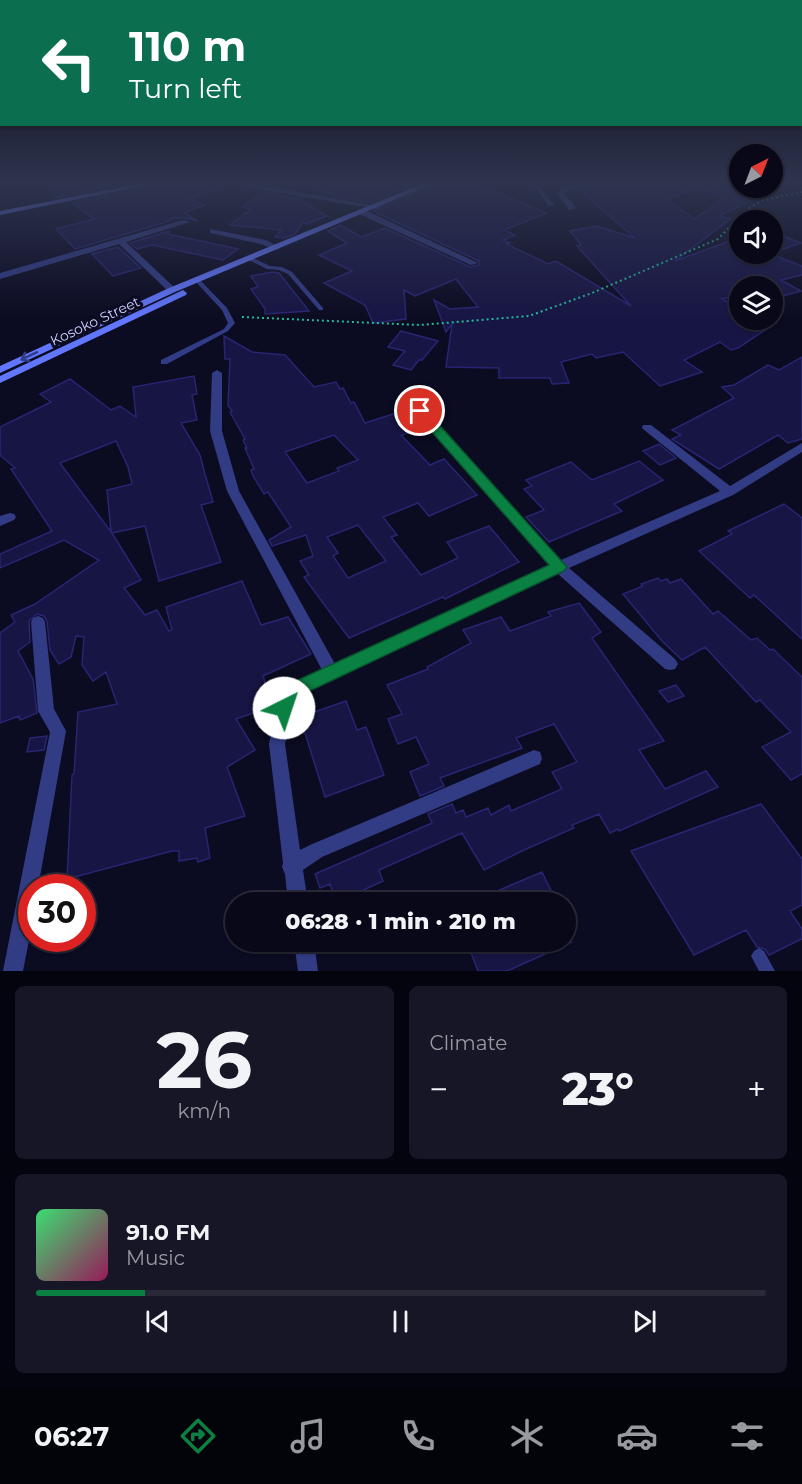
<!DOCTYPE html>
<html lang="en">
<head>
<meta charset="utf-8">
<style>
  :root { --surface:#080819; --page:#161626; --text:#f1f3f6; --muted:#989aa2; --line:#292938; --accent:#0b8043 }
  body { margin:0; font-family:Montserrat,sans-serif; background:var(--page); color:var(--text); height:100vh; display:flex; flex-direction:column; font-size:22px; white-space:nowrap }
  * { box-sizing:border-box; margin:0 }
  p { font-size:20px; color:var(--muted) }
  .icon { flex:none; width:33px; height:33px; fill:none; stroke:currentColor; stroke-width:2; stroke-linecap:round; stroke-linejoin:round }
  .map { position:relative; height:971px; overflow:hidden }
  .panel { display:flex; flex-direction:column; gap:15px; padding:15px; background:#04040e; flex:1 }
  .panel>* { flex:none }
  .top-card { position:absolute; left:0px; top:0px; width:802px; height:126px; box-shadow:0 2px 4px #0004,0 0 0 2px var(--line); background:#0b6e4f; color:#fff; overflow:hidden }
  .needle { width:39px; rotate:42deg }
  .buttons { position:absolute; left:729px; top:144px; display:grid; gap:12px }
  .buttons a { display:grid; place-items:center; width:54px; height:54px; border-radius:50%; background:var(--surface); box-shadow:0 2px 4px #0004,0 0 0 2px var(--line); font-size:30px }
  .speed { position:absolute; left:18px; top:874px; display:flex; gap:12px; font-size:30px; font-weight:700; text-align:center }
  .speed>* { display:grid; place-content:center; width:78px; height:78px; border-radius:50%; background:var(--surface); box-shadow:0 2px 4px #0004,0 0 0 2px var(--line); line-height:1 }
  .speed .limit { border:9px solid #d22; background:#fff; color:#111 }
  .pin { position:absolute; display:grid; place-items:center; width:51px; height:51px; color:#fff; margin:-26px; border:3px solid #fff; border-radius:50%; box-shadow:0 2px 6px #0007 }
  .me { position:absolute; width:66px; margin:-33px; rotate:41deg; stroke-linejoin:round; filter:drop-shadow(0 0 4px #0008) }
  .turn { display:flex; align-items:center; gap:21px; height:126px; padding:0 30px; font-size:27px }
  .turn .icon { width:78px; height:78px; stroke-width:2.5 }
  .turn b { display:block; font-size:42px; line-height:51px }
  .big { font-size:45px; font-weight:800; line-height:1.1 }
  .panel .widget { flex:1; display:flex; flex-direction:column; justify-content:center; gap:9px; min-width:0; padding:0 21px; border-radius:9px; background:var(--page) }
  .panel .dial { align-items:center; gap:0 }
  .dial b { font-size:78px; line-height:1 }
  .song { display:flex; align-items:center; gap:18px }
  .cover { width:72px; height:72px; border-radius:9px; background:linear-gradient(135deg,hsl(140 70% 55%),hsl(330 70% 35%)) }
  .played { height:6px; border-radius:3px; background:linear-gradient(90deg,var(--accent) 15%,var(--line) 15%) }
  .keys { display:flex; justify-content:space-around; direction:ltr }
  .heat { display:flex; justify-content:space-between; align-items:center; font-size:33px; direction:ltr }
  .panel .tiles { flex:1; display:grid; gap:15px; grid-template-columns:1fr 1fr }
  .widget:last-child { grid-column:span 2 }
  .trip { position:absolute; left:225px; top:892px; width:351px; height:60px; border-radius:30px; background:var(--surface); box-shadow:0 2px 4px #0004,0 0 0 2px var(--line); font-weight:800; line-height:60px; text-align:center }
  .tabs { display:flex; height:96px; justify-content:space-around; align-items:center; background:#03030a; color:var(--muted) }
  .tabs .icon { width:42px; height:42px }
  .tabs .current { color:var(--accent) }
  .tabs b { font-size:27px; color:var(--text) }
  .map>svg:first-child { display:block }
  .building { fill:#171544; stroke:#282572; stroke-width:1.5; fill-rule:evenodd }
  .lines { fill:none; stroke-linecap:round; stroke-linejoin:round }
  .path { stroke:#22bc9a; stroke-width:2; stroke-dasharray:2 3; stroke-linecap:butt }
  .lane { fill:#313c85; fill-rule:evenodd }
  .street { fill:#313c85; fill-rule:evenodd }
  .secondary { fill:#6277ff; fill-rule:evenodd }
  .oneway { stroke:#323c85 }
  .route { fill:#0b8043; stroke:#07532c; stroke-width:1.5 }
  .labels { text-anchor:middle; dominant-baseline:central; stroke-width:6; stroke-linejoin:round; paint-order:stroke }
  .far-street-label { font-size:14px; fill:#cbceff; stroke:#0b0b21 }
</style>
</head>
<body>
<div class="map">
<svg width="802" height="971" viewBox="0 0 802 971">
  <rect width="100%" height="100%" fill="#0b0b21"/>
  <path class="building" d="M46,184h77l-67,14z
    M155,184l70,2 -35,13 15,6 -21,8 14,8 -14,-3h-13l-1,3 -95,28 -19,-20 38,-10 -22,-16z
    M311,184h104l-45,19 -33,-6z
    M434,184h43l69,29 -42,17 11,5 -12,5 7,3 -3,1 41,20 8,-3 75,45 -54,-60 4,-1 -11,-14 26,-5 39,12 -50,-43h2l-5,-5 25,-6h133v4h32v-4h14l-67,32 11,3 -55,42 65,-24v17h31l31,12v9l-21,5 20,11 -29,8v-13h-32v9l-18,4 18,10v11h19l12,6 -33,22 -7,2 -11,-8 -36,18 18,12 -42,14 -37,-34 -27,6 -4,-4 -31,8 8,21 -17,1 -2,-6h-51v-10l-53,-1 6,-43 -6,8 -12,-32 16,9 28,-2 -22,-28 -41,17 -11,-6 2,29 -33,4 -8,-18 -41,-22 28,-12 -33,-16 28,-12 -19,-12 13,-6 20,12 24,-9 85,39 9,-2v-4l-106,-50zM696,188l29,10 -31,21 -27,-20z
    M265,193l32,5 30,18 -20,8 -4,-1 -8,11 -11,4 -9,-1 6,-7 -51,-5 21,-16 -9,-2z
    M169,231l-1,3 70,15 -15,11 -71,-15 -15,4 -7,-6z
    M772,232l29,11 -29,10z
    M118,247l23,21 -28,8 -21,-22z
    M272,272l7,1 30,38 -44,3v-5l-14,-20 7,-2 -7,-11z
    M401,331l37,10 -16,19h-3l-8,10 -18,-5 12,-14 -17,-4z
    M224,336l28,16 33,3 29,32 22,-5 4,7 3,-1 8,15 3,-1 11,21 34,-11 5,6 9,-2 10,12 -22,7 29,30 14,-6 33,36 -48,21 -11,-13 -35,14 14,18 -6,2 30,38 37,-17 -11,-16 42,-16 30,36 -74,37 -2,-2 -94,41 -45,-61 5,-2 -9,-14 13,-5 -7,-21 -34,11 -3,-6 22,-13 -23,-35 -4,2 -11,-18 -2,-6 3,-1 -9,-21h2l-4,-8 2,-1 -15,-27 2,-1 -4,-6 2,-46h-5zM334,435l24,25 -21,8 2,3 -32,12 -22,-31zM358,525l28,36 -38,17 -15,-22 5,-3 -11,-16z
    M802,357v82l-14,4 -10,-8 -59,34 -47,-30 9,-4 -9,-5 62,-32 -12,-11 12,-2 34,-20 11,5z
    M194,376l3,18 -5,1 5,25 -16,3 19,32 5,19 8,28 -12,3 20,57 -62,19 -14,-55 -33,7 29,47 -17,8 21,27 12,-5 12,21 3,-1 -6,-23 76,-26 19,44 27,-8 23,37 -48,22 10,30 -37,13 19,31 -28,17 18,49 -40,12 5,30 -12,4 -1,-4 -18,3v-10h-7l-105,28 5,-104 2,-1 4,-62 39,-8 -11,-32 -13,9 -11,-16 2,-28 -8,-1 -5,21 -12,7 -9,-14 -3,-29 -3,-5 -7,-2 -8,7 1,21 -12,9 15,28 4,34 -17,7 -1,-4 -19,7v-90l15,-11 -4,-7 24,-11 64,-44 -35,-20 -64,28v-14l52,-23 -41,-62 4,-1 -15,-13v-28l51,-25 -11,-8 30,-15 41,31 9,-4 16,11 -3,-30zM116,441l12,26 4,17 -25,6 4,42 -51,-69z
    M659,444l17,14 -16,7 -17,-14z
    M639,461l24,19 -49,24 8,7 -73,31 -23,-25 18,-7 -20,-21 8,-3 -6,-6 45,-18 21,18z
    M784,504l18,14v121l-48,-44 -4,3 -51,-47 33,-17 -4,-3z
    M658,578l3,3 6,-2 3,4 11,-4 32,35 5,-3 33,29 6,-2 13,12 3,-1 29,28v97l-11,6 -29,-33 29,-15 -31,-32 -4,2 -51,-55 -23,13 -20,-19 -39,-47 20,-8 -2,-2z
    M579,603l22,29 -9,6 72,103 -25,9 26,39 41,-18 12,16 -99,44 -1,-2 -8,4 -11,-19 -27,11 2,3 -50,22 -40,20 -22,-37 -83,37 4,11 -26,12 4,10h-25l-6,-19 -10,4 -5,-14 117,-51 -4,-9 24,-10 4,9 7,-3 3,7 22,-9 3,7 18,-10 2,6 51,-22 -10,-17 25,-10 -23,-38 -38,14 6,10 -82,30 4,8 -24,10 -10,-24 19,-8 -13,-27 -18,7 -10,-25 14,-5 -15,-29 41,-16 -1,-2 44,-24 -8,-13 38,-13 9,14 41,-15 -3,-4z
    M676,685l8,11 -16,6 -9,-11z
    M346,701l11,29 9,-3 18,48 -59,22 -25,-80z
    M47,736l-3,14 -17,2 3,-14z
    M761,804l41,55v46l-12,6 12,18v10l-33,16 -4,-6 -8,-2 -11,-17 -52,25 -63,-104z
    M542,872l15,31h-88z
    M467,942h105l-65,29h-29z"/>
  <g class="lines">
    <path class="path" d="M242,317l178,8 109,-9 63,-23 126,-54 30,-30 13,-8 41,-9"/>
    <path class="lane" d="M529,184c12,0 18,12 25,21l-1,1h-4l-13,-17z
      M251,257l19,9 12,1 10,5 31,36v2h-4l-31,-36 -9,-4 -12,-1 -18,-9v-2z
      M195,279h4l28,29 8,15 -7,8 -61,33h-6v-4l63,-31 4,-6 -6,-13 -27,-29z
      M759,948l5,3 11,20h-16l-8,-15 3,-5z"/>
    <path class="street" d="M241,184h12l128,23 -4,2 -133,-22z
      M581,184h24l-35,6 -6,3 12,15 -7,2 -12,-18 10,-5z
      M359,210h6l113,53 -7,2 -112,-51z
      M183,220l7,2 -64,20 49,46v4h-6l-50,-48 -119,35v-6z
      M210,229l56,11 14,8 -4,2 -15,-6 -51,-11z
      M217,370l5,3v58l17,60 96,173 215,-99 -134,-152 -1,-2 1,-2h8l137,151 159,-69 -77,-62 -1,-2 1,-2h8l79,61 72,-43v9l-69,43 -164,73 106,91 3,5 -3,5 -5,1 -5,-1 -107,-95 -257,121 -9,15 -7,34 15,106 10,-5 224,-95 6,2 2,6 -2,6 -218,93 -19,13 5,33h-20l-3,-29 -3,-7 1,-4 -14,-119 7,-36 13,-23 33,-15 -95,-179 -17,-60 2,-58z
      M10,513l4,1 2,3 -2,3 -14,6v-10z
      M38,616l5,2 2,4 9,87 12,22 -28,157h-6v37l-9,46h-20l47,-239 -12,-21 -7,-89 2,-4z
      M294,942h20l4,29h-20z"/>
    <path class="secondary" d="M137,184h16l-153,31v-4z
      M422,184h10l-257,108 -175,81v-7l169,-78z
      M183,290l4,3 -1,2 -186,88v-7z"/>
  </g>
  <defs><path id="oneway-shaft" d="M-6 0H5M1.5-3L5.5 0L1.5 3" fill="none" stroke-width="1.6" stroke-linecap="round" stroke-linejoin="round" transform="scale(1.5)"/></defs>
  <use class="oneway" href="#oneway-shaft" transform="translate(29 356) rotate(155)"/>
  <linearGradient id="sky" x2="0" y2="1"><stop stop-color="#060612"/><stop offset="0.57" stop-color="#2e344e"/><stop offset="1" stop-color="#2e344e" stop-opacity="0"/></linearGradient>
  <rect width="802" height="320" fill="url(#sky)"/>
  <path class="route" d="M420,407l5,2 142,158 -3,4 -263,124 -11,19 -6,2 -7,-2 -2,-6 14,-24 260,-119 -133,-151v-5z"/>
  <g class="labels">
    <g class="far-street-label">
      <text transform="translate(95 321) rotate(-25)">Kosoko Street</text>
    </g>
  </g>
</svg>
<div class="buttons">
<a><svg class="needle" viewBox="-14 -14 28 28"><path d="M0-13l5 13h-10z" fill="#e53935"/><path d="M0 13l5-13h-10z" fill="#989aa2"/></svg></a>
<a><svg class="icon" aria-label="sound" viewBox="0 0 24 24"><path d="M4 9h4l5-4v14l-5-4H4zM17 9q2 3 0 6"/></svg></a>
<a><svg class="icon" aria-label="layers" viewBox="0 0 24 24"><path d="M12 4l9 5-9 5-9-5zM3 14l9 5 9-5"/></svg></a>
</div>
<div class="speed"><div class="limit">30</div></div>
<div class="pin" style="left:420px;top:411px;background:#d93025"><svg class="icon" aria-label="arrive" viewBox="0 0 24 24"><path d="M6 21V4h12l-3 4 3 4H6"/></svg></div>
<svg class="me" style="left:284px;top:708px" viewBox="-20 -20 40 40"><circle r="19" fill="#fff"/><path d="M0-13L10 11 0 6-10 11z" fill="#0b8043"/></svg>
<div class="trip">06:28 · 1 min · 210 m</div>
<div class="top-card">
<div class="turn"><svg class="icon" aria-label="left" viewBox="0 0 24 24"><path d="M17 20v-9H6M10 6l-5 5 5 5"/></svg><div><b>110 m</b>Turn left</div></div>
</div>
</div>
<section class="panel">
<div class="tiles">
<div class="widget dial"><b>26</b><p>km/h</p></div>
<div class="widget"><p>Climate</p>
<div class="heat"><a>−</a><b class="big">23°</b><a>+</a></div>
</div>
<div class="widget">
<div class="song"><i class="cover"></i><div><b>91.0 FM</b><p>Music</p></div></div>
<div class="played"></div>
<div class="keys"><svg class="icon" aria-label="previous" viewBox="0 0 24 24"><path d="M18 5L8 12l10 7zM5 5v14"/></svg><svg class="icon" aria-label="pause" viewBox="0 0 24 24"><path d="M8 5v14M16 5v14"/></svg><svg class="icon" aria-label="next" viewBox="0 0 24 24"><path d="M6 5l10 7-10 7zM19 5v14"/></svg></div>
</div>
</div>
</section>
<nav class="tabs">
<b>06:27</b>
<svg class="icon current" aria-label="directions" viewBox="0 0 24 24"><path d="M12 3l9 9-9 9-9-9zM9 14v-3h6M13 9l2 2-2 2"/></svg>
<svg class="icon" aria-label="music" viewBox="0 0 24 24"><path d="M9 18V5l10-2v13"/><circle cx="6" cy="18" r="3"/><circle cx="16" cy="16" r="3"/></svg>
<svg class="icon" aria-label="phone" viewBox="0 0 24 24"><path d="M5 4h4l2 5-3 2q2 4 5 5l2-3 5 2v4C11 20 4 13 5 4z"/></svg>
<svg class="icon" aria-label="climate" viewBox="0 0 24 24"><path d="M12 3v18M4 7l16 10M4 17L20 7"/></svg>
<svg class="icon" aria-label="car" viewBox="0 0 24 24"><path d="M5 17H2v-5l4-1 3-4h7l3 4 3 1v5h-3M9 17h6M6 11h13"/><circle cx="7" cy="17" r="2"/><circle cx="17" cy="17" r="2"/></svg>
<svg class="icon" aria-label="filters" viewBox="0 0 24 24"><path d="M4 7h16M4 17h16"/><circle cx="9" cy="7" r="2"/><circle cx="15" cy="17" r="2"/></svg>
</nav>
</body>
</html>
